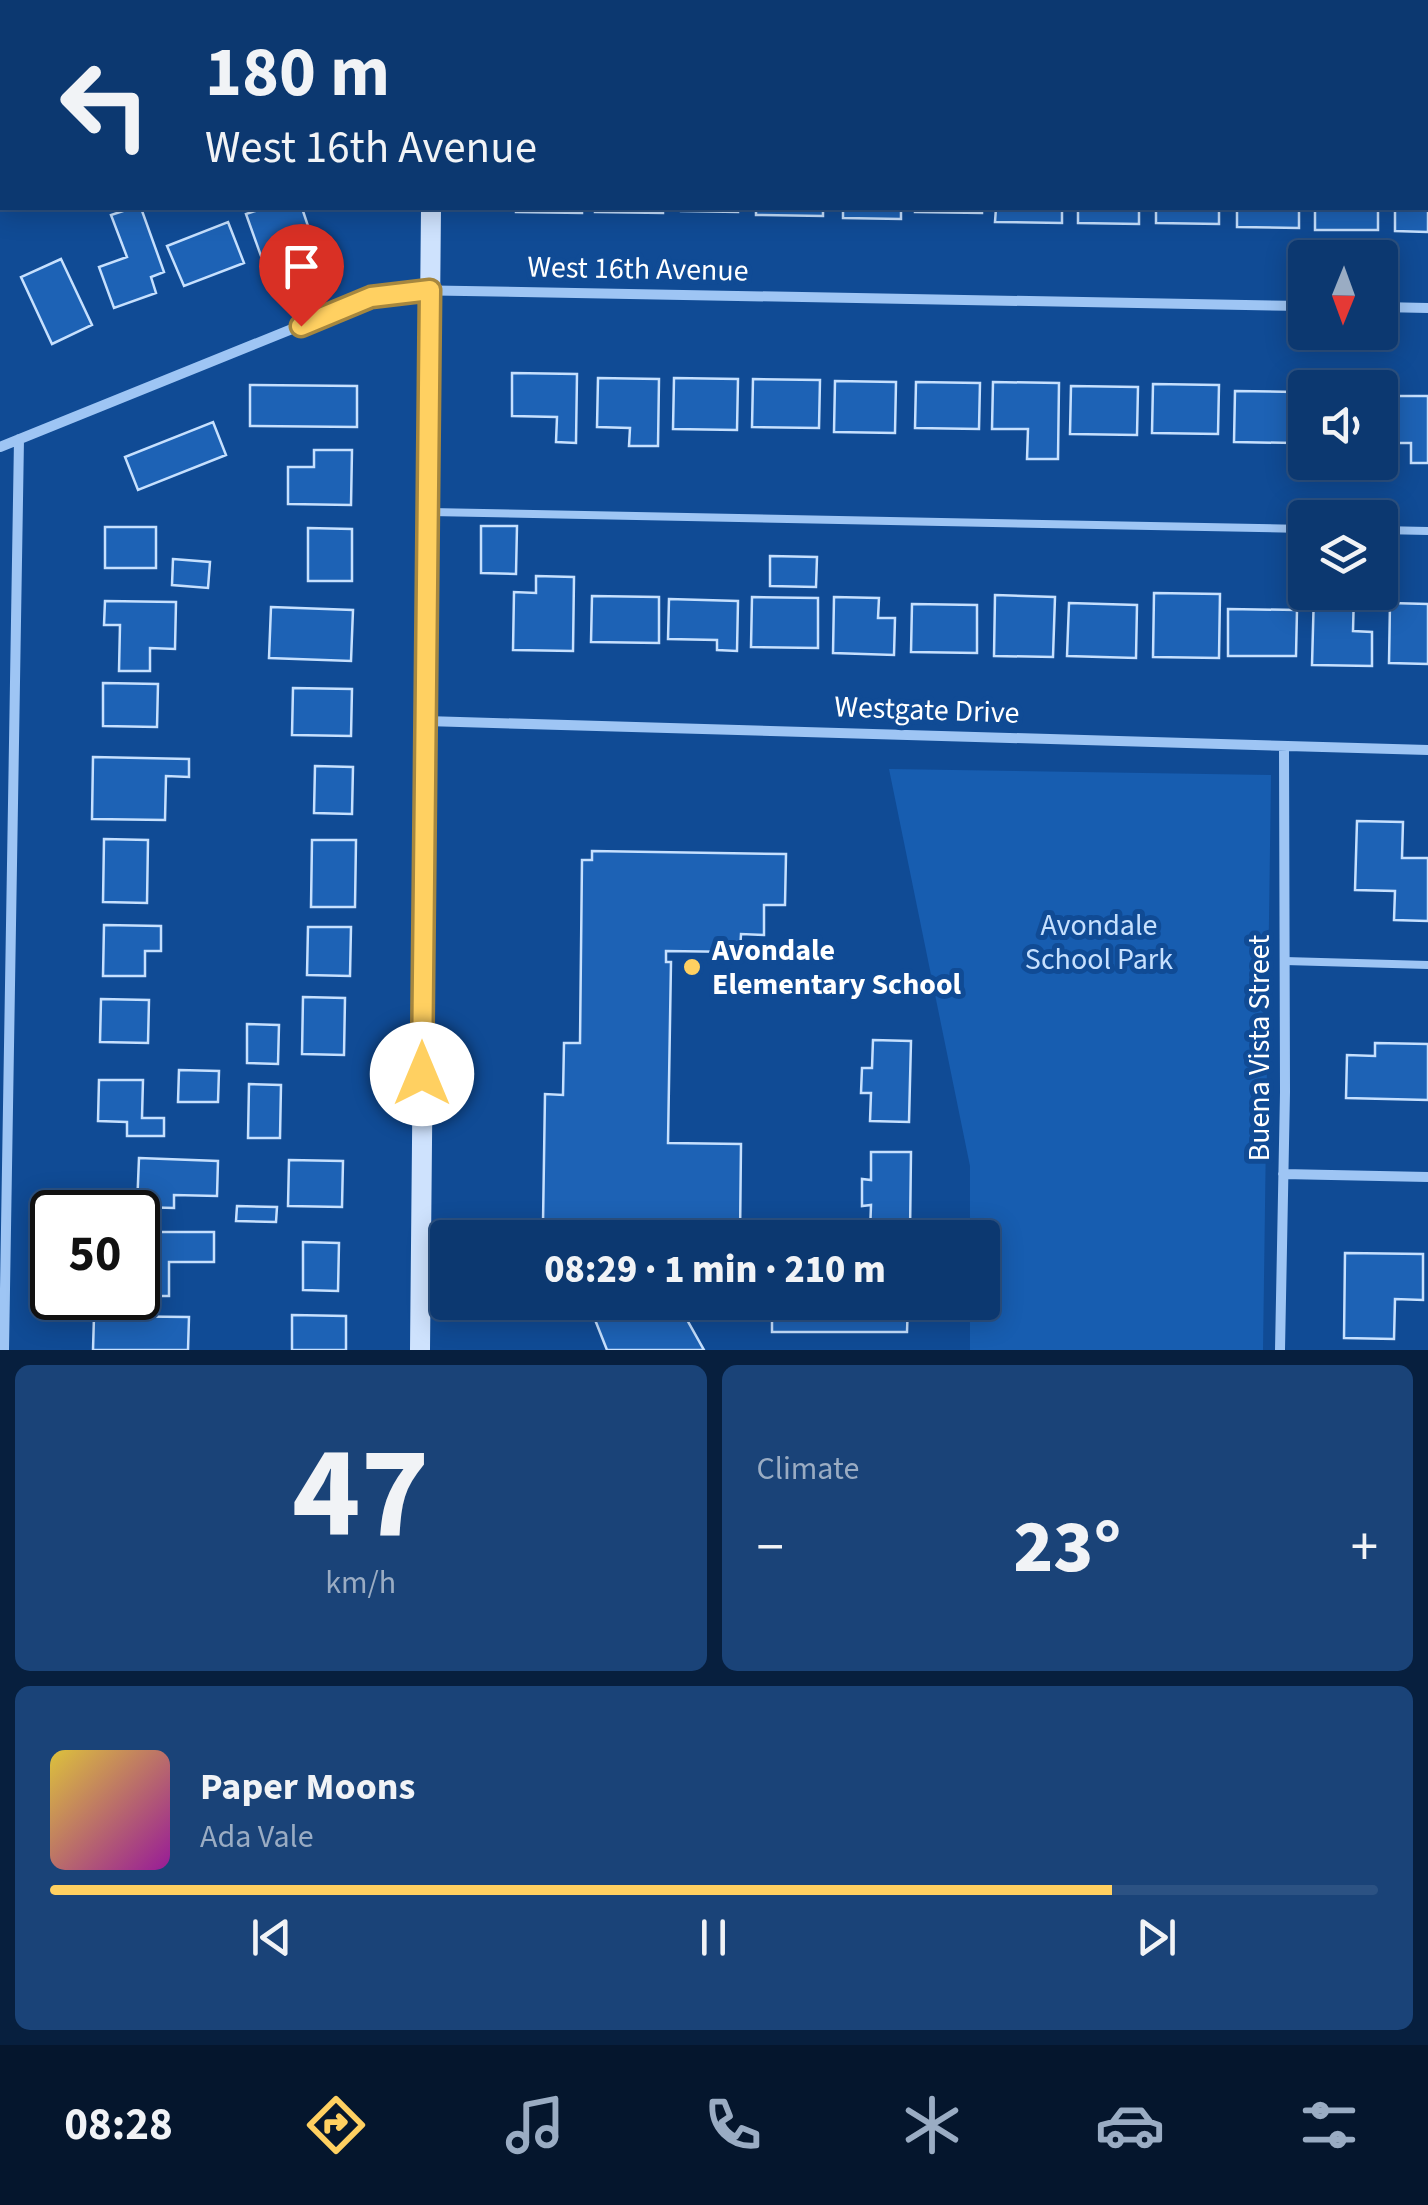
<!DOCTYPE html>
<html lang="en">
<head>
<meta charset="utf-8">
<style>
  :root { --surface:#0c3870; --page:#1a4378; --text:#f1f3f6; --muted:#9aacc3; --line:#2c5283; --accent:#ffd061 }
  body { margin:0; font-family:"Source Sans 3",sans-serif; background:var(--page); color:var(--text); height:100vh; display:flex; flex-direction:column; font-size:38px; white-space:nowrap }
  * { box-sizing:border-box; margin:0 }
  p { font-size:32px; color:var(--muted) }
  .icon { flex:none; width:55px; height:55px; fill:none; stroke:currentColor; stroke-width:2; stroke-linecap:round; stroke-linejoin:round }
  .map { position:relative; height:1350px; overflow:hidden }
  .panel { display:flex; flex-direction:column; gap:15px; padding:15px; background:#071f3e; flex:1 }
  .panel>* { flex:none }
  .top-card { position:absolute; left:0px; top:0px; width:1430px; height:210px; box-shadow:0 5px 25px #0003,0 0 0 2px var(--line); background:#0c3870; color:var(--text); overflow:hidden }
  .needle { width:65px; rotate:181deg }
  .buttons { position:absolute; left:1288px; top:240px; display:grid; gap:20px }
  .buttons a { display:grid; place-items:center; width:110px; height:110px; border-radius:10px; background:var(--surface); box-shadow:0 5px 25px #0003,0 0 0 2px var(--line); font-size:50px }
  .speed { position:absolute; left:30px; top:1190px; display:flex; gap:20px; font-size:50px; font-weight:700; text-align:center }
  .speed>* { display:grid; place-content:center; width:130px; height:130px; border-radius:50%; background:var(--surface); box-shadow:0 5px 25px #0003,0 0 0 2px var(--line); line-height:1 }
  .speed .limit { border:5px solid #111; border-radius:15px; background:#fff; color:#111 }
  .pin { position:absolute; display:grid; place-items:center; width:85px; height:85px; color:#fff; margin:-102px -42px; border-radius:50% 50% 50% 0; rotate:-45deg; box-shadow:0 0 10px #0007 }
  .pin .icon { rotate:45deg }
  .me { position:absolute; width:110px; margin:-55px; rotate:0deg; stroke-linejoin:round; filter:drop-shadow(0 0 8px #0008) }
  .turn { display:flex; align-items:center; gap:35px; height:210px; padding:0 40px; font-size:45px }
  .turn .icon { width:130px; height:130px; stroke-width:2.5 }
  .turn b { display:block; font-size:70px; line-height:85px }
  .big { font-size:75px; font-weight:800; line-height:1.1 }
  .panel .card { flex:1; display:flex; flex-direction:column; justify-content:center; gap:15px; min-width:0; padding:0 35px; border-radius:15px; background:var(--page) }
  .panel .dial { align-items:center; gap:0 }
  .dial b { font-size:130px; line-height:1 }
  .song { display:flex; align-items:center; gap:30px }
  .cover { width:120px; height:120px; border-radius:15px; background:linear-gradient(135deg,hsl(50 70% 55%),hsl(300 70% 35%)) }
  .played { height:10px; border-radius:5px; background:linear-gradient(90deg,var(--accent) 80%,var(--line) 80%) }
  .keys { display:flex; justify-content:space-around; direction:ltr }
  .heat { display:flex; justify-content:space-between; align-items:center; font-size:55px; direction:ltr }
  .panel .tiles { flex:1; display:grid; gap:15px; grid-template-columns:1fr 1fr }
  .card:last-child { grid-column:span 2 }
  .trip { position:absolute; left:430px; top:1220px; width:570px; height:100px; border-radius:10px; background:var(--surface); box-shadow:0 5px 25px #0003,0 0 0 2px var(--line); font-weight:800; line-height:100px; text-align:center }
  .dock { display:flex; height:160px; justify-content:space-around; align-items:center; background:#05162d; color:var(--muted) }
  .dock .icon { width:70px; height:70px }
  .dock .on { color:var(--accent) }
  .dock b { font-size:45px; color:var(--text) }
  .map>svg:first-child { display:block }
  .green { fill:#175db0 }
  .building { fill:#1d62b5; stroke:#c6e0fe; stroke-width:2.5 }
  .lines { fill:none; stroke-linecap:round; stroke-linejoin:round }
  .path { stroke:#9ec5f4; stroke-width:5; stroke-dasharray:5 8; stroke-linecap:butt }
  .lane { stroke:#9ec5f4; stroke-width:8 }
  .street { stroke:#9ec5f4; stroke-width:10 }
  .secondary { stroke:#cee2fd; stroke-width:20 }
  .route-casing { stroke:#a6873f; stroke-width:25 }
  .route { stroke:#ffd061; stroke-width:18 }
  .poi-dot { fill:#ffd061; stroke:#104b95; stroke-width:4 }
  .labels { text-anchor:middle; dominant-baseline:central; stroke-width:10; stroke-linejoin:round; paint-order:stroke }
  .street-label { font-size:30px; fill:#fff; stroke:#104b95 }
  .park-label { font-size:30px; fill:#c6e0fe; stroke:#104b95 }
  .poi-label { font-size:30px; font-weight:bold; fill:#fff; stroke:#104b95; text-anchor:start }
</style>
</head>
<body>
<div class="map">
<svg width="1428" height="1350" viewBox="0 0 1428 1350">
  <rect width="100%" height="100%" fill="#104b95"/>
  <path class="green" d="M125,0h273l-279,2z
    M889,769l382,6 -8,575h-293v-47l12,-1v-64l-12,-1v-71z"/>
  <path class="building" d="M1150,0h53v2h-53z
    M1317,0h74l-74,2z
    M1428,182v50l-33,-1v-23h33z
    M132,208h9l23,64 -13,5 5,16 -42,15 -15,-41 28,-10 -16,-42z
    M264,208h38l10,30 -51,18 -15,-42z
    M516,208h66v5l-66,-1z
    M595,208h68v5l-68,-1z
    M681,208h57v4l-57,-1z
    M756,208h67v8l-67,-1z
    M843,208h58v11l-58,-1z
    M915,208h67v5l-67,-1z
    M996,208h66v15l-67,-1z
    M1078,208h61v16l-61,-1z
    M1156,208h63v16l-63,-1z
    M1237,208h62v20l-62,-1z
    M1315,208h63v22h-63z
    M228,222l16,41 -60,23 -17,-40z
    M61,259l31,66 -40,19 -31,-67z
    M512,373l65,1 -1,69 -20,-1 1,-25 -45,-1z
    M598,378l61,1 -1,67h-29l1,-18 -33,-1z
    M674,378l64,1 -1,51 -64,-1z
    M753,379l67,1 -1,48 -67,-1z
    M835,381l61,1 -1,51 -61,-1z
    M916,382l64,1 -1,46 -64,-1z
    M993,382l66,1 -1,76h-31l1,-30h-36z
    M1153,384l66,1 -1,49 -66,-1z
    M250,385l107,1v41l-107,-1z
    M1071,386l67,1 -1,48 -67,-1z
    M1235,391l60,1 -1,51 -60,-1z
    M1391,396h37v67h-17v-20h-21z
    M213,422l13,33 -88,35 -13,-33z
    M314,450h38l-1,55 -63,-1v-37h26z
    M481,526h36l-1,48 -35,-1z
    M105,527h51v41h-51z
    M308,528l44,1v52h-44z
    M770,556l47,1 -1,30 -46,-1z
    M173,559l37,3 -2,26 -36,-3z
    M536,576l38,1 -1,74 -60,-1 1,-58 22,1z
    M1314,592h40l-1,39 19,1v34l-60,-1z
    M1154,593l66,1 -1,64 -66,-1z
    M995,595l60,2 -2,60 -59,-1z
    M592,596l67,1v46l-68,-1z
    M752,597l66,1v50l-67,-1z
    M834,597l45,1 -1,20h17l-1,37 -61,-2z
    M669,599l69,2 -1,50 -20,-1v-10l-49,-1z
    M105,601l71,1 -1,47 -25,-1v23h-31l1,-46h-16z
    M1069,603l68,2 -1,53 -69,-2z
    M1390,603l38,1v60l-39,-1z
    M912,604l65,1v48l-66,-1z
    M271,607l82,3 -2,51 -82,-3z
    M1228,609l69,1 -1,46h-68z
    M103,683l55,1 -1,43 -54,-1z
    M293,688l59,1 -1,47 -59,-1z
    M93,757l96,2v18l-23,-1 -1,44 -73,-1z
    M315,766l38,1 -1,47 -38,-1z
    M1357,821l46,1 -1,36h26v63l-34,-1 1,-29 -40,-1z
    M104,839l44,1 -1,63 -44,-1z
    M312,840h44l-1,67h-44z
    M592,851l194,3 -1,51h-21v30l-23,-1 -1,18 -74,-1v11h5l-3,181 73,1 -1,94h-158v-15h-39l2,-129 18,1 1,-52h16l2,-183h10z
    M104,925l57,1v25h-16v25h-42z
    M308,927h43l-1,49 -43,-1z
    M303,997l42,1 -1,57 -42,-1z
    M101,999l48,1 -1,43 -48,-1z
    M247,1024l32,1 -1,39 -31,-1z
    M873,1040l38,1 -2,81 -39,-1 1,-28h-10l1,-25h10z
    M1375,1043l53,1v56l-82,-2 1,-43 28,1z
    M179,1070l40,1 -1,31h-40z
    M99,1080h44l-1,38h22v18h-37v-14l-29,-1z
    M249,1084l32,1 -1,53h-32z
    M871,1152h40l-1,82 -40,-1 1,-28 -9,1v-27l9,1z
    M139,1158l79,3 -1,35 -43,-1v13l-37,-1z
    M289,1160l54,1 -1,46 -54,-1z
    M237,1206l40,1 -1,15 -40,-1z
    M155,1232h59v30h-45v34h-31v-47h17z
    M303,1242l36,1 -1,48 -35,-1z
    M1345,1253l78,1v46l-28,-1 -1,40 -50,-1z
    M588,1302h89l27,48h-97z
    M772,1302h136l-1,30h-135z
    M292,1315l54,1v34h-54z
    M94,1316l95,1 -1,33h-95z"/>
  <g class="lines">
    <path class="path" d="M216,2l6,-2
      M0,92l2,-1"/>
    <path class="lane" d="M430,512l875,17
      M1380,530l48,1
      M1285,961l143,4"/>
    <path class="street" d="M981,2l6,-2
      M1380,307l48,1
      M0,447l371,-150 34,-7 900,16
      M426,721l1002,29
      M1283,1174l145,3
      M4,1350l15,-911
      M1280,1350l5,-258 -1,-346"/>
    <path class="secondary" d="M16,2l6,-2
      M444,2v-2
      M0,10l2,-2
      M420,1350l11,-1142"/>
  </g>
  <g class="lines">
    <defs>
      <path id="route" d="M301,326l70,-29 59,-7 -8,784"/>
    </defs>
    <use href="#route" class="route-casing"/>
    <use href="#route" class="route"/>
  </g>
  <circle class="poi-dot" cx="692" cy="967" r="10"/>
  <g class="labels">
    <g class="street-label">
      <text transform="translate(638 269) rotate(1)">West 16th Avenue</text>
      <text transform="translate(927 710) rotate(2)">Westgate Drive</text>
      <text transform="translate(1259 1048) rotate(-90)">Buena Vista Street</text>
    </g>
    <g class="park-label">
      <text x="1099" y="925">Avondale<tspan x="1099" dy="34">School Park</tspan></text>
    </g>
    <g class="poi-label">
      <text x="712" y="950">Avondale<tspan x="712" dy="34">Elementary School</tspan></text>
    </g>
  </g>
</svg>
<div class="buttons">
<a><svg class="needle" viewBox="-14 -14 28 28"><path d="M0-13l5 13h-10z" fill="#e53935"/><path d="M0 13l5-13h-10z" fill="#9aacc3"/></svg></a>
<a><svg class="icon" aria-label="sound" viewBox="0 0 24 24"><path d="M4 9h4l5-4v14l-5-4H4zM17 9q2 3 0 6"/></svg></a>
<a><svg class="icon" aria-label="layers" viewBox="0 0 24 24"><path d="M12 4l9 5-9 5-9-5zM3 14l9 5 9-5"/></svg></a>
</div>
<div class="speed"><div class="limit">50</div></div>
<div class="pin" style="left:301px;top:326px;background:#d93025"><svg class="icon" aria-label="arrive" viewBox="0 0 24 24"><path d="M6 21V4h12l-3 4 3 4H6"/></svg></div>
<svg class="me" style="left:422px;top:1074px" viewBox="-20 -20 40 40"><circle r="19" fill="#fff"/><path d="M0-13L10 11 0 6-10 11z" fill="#ffd061"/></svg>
<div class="trip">08:29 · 1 min · 210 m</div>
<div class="top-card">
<div class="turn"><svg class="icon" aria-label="left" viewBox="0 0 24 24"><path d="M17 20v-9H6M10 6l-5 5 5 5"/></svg><div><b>180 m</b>West 16th Avenue</div></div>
</div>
</div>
<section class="panel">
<div class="tiles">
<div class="card dial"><b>47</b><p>km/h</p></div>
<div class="card"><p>Climate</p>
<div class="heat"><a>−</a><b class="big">23°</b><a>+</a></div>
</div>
<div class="card">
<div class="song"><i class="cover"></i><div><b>Paper Moons</b><p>Ada Vale</p></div></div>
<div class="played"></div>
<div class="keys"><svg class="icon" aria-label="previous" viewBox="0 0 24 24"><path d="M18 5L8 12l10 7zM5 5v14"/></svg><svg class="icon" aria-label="pause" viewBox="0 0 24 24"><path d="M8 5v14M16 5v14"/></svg><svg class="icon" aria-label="next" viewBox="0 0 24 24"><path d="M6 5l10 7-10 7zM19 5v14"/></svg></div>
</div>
</div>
</section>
<nav class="dock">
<b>08:28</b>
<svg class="icon on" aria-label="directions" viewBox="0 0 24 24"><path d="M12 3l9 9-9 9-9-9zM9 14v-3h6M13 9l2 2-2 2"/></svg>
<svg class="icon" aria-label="music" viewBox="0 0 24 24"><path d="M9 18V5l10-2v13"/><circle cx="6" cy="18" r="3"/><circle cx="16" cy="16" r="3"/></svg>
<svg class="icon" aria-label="phone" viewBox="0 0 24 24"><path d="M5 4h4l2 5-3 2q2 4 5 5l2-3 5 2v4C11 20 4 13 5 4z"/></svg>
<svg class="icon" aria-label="climate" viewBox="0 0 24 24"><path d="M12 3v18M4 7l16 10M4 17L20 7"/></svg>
<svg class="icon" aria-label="car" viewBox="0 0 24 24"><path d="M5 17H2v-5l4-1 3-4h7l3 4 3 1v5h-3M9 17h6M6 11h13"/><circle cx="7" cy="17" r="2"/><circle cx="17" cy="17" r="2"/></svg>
<svg class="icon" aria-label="filters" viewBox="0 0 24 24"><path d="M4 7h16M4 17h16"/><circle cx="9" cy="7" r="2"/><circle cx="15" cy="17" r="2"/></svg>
</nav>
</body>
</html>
